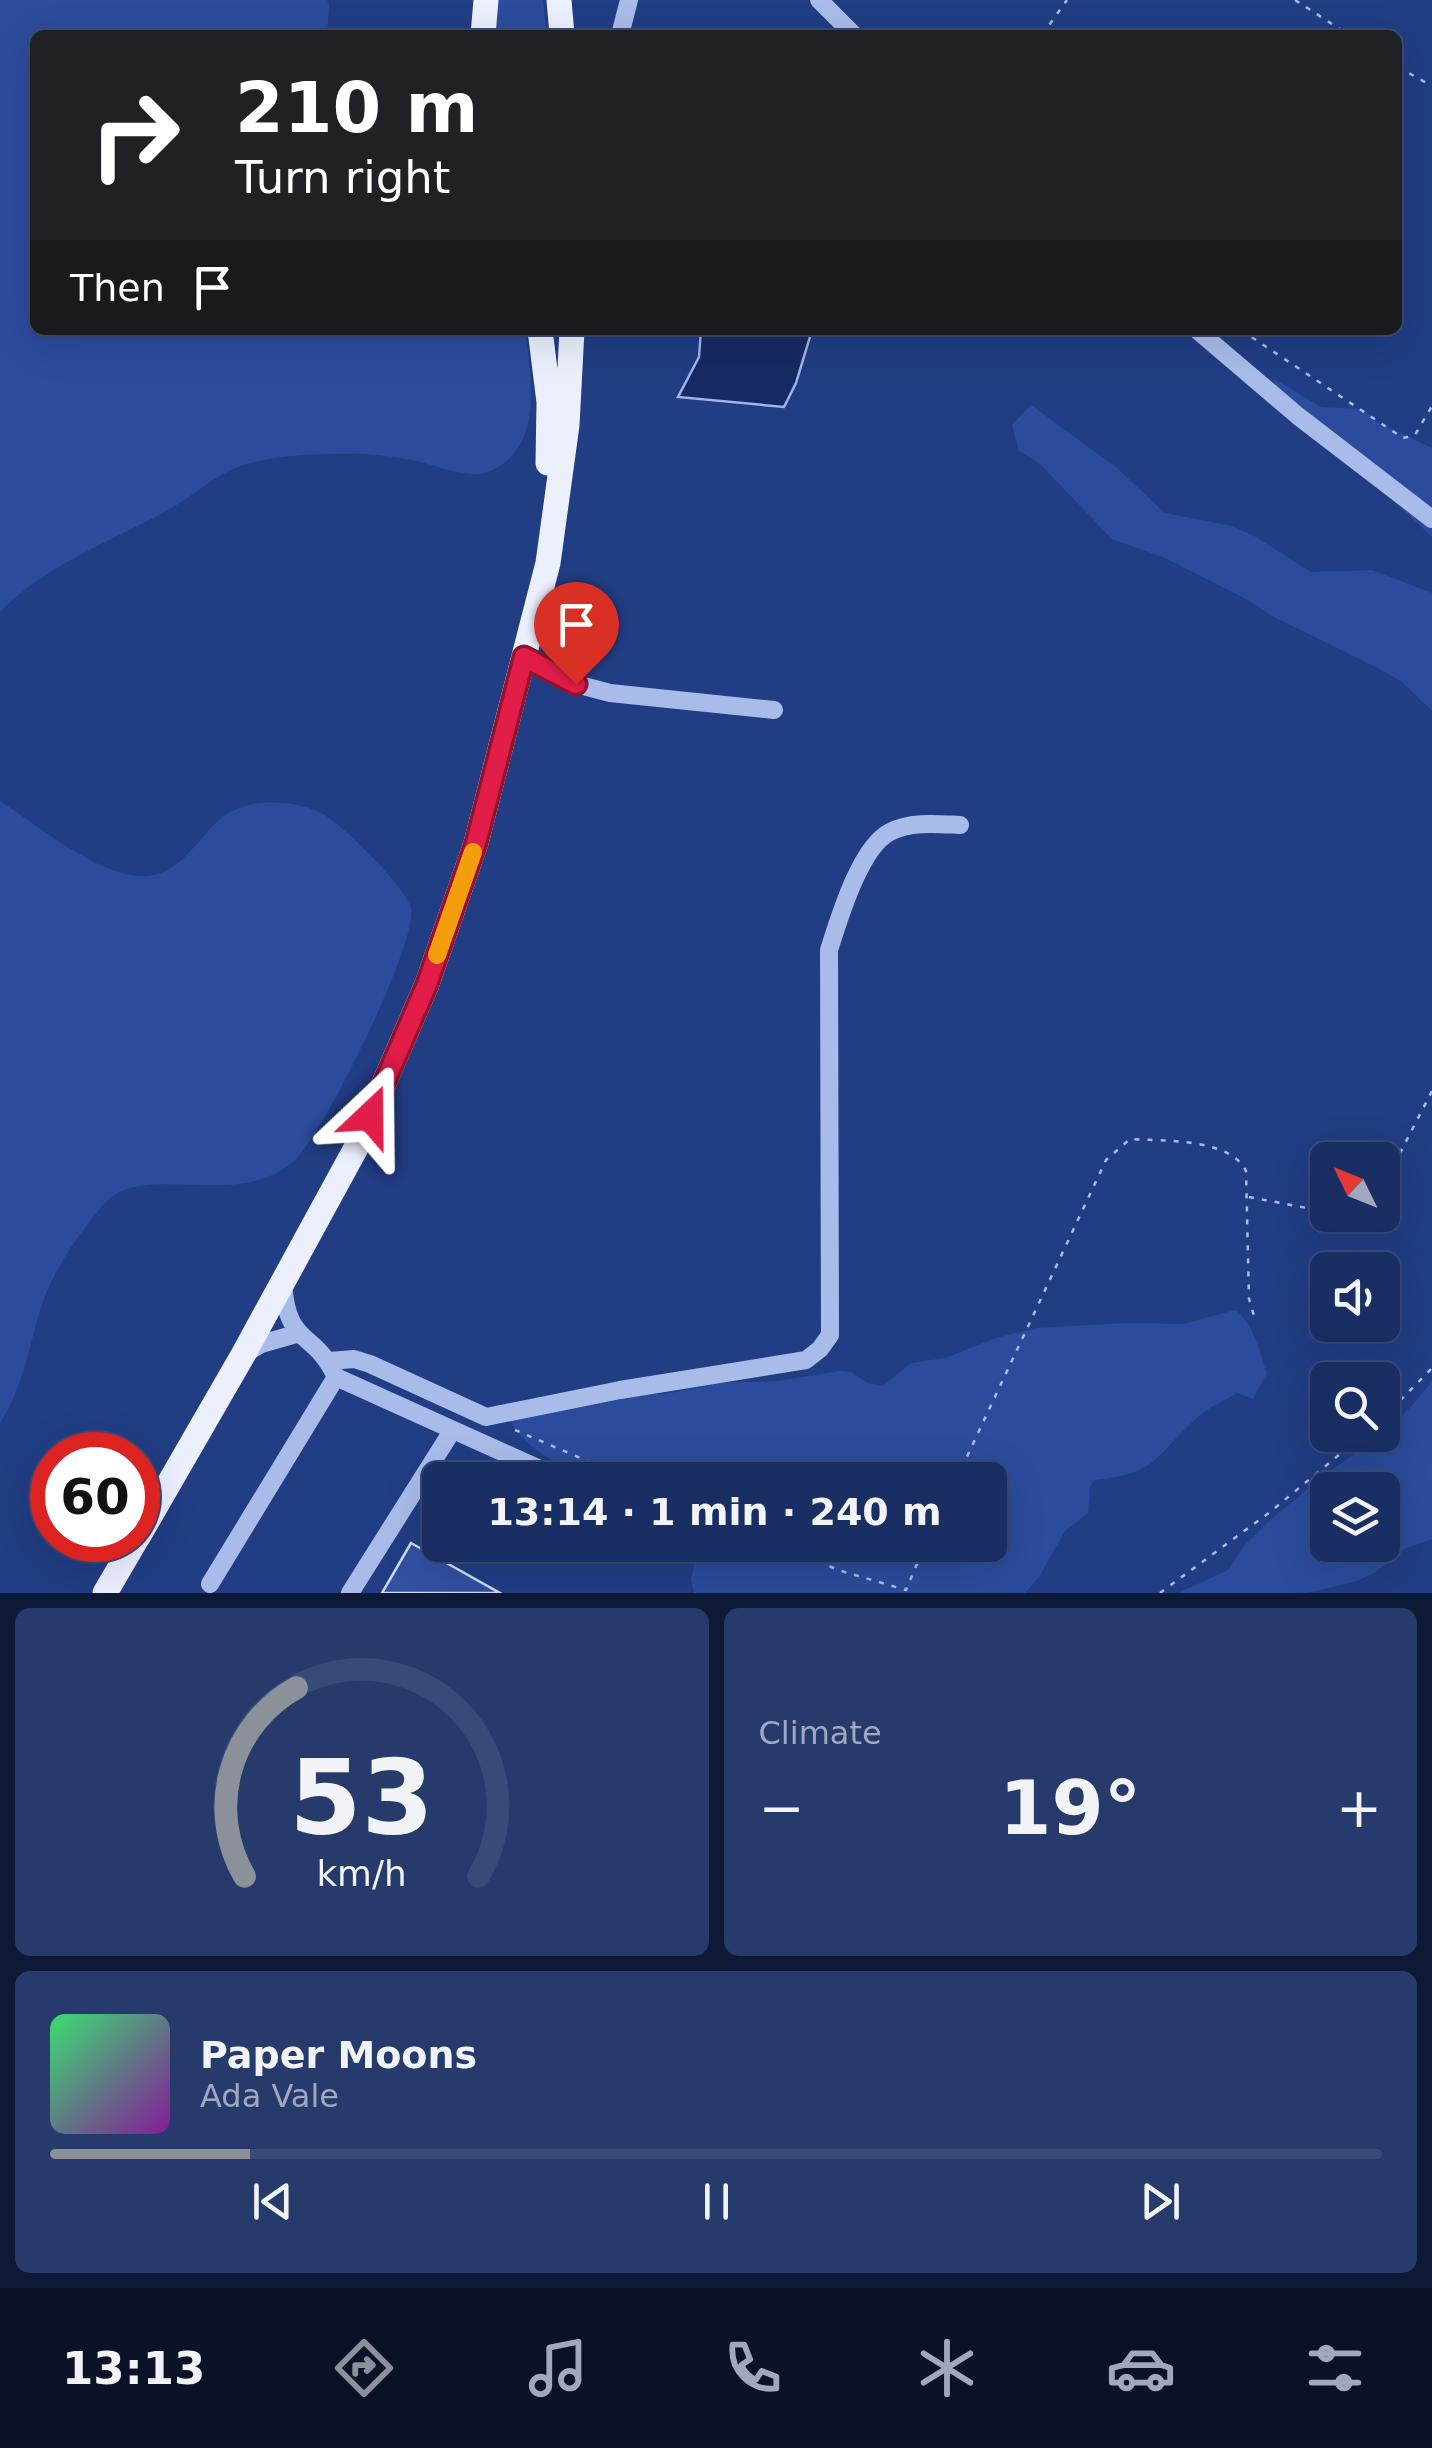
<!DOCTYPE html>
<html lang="en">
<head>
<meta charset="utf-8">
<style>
  :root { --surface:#192e63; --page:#263a6c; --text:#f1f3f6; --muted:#9fa8be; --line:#374a78; --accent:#8c9099 }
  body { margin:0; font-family:"DejaVu Sans",sans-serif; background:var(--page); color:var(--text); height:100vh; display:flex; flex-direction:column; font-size:38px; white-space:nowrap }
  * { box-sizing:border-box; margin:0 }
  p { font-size:32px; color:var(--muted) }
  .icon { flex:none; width:55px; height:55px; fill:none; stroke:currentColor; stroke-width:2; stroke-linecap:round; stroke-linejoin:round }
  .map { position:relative; height:1593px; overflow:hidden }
  .panel { display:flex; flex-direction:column; gap:15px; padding:15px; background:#0e1936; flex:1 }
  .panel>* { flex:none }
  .guide { position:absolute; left:30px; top:30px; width:1372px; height:305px; border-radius:15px; box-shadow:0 10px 40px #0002,0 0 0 2px var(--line); background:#202124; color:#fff; overflow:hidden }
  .needle { width:65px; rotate:313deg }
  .tools { position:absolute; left:1310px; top:1142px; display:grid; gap:20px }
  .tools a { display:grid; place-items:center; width:90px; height:90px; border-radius:15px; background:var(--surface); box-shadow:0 10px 40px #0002,0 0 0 2px var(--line); font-size:50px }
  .speed { position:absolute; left:30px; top:1432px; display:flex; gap:20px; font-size:50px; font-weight:700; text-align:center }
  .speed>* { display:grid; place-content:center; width:130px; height:130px; border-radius:50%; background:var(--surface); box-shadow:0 10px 40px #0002,0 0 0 2px var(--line); line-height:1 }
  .speed .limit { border:15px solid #d22; background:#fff; color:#111 }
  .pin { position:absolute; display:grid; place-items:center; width:85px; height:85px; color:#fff; margin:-102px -42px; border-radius:50% 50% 50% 0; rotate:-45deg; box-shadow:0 0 10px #0007 }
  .pin .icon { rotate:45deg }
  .me { position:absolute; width:110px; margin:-55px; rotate:23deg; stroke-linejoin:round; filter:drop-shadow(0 0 8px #0008) }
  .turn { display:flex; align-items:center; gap:35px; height:210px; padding:0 40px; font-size:45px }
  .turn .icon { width:130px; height:130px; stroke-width:2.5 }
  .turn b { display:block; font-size:70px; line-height:85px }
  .then { display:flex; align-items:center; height:95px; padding:0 40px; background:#0003; gap:20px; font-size:38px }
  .big { font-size:75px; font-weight:700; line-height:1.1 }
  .panel .widget { flex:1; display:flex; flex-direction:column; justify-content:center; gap:15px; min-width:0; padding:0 35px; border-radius:15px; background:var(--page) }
  .panel .dial { align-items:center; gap:0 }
  .dial svg { height:260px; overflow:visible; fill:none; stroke:var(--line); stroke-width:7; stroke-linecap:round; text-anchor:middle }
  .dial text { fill:var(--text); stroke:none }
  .song { display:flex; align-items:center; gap:30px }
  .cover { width:120px; height:120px; border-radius:15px; background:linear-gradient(135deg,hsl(140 70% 55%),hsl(290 70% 35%)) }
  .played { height:10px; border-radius:5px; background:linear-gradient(90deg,var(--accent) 15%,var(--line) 15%) }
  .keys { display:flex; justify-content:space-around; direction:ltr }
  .heat { display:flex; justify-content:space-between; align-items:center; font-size:55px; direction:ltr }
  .panel .tiles { flex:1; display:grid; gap:15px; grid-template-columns:1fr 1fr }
  .widget:last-child { grid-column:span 2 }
  .trip { position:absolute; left:422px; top:1462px; width:585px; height:100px; border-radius:15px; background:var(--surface); box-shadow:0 10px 40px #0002,0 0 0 2px var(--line); font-weight:700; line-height:100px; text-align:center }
  .tabs { display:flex; height:160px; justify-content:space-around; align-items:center; background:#0a1228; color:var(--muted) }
  .tabs .icon { width:70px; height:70px }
  .tabs .active { color:var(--accent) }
  .tabs b { font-size:45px; color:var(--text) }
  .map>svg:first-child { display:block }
  .green { fill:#2b4c9c; fill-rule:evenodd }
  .water { fill:#162b63; stroke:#9db5ea; stroke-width:2.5 }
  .building { fill:#3151a1; stroke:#cdd9f7; stroke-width:2.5 }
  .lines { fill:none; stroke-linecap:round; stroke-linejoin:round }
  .path { stroke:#a9bce9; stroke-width:2.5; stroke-dasharray:5 8; stroke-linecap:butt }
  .minor { stroke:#a9bce9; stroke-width:18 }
  .major { stroke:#ecf0fe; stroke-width:25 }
  .route-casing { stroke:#92132f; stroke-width:25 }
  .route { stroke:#e11d48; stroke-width:18 }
  .slow { stroke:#f59e0b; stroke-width:18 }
</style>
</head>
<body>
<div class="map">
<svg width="1432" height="1593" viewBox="0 0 1432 1593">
  <rect width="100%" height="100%" fill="#213d84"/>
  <path class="green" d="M0,0h327l2,5 -2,30h-292v295h490c6,48 20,119 -37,142 -19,7 -48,-5 -67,-10 -24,-5 -51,-9 -76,-8 -34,0 -80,1 -112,15 -21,9 -39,26 -58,37 -59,34 -126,56 -175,106z
    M497,0h46l4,35h-56z
    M1273,378l48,29 41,2 19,15 51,24v89l-157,-148z
    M1031,405l86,63 48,45 67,13 24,11 55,35 61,-2 60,23v118l-30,-29 -20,-12 -108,-53 -24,-16 -85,-43 -53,-19 -73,-76 -20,-12 -7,-26z
    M0,801c36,23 103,79 147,75 36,-3 51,-40 76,-59 27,-20 65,-17 94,-6 20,7 89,76 94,97 7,35 -88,227 -116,252 -54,49 -139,6 -182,36 -9,6 -18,19 -25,28 -21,26 -41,60 -50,93 -10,36 -17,74 -38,106z
    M1235,1310c19,13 24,41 32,63l-14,26 -16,-6c-11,7 -24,12 -34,20 -47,38 -40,61 -109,67l-4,7 -2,26 -23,18 -26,46 -14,16h-331l-3,-14 8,-34h291v-65h-399c-32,-16 -75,-33 -84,-70l110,-16h48l57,-11 55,-2 63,-10 11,1 17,11 14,3 29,-23 34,-5 51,-20 40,-10 91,-5 56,1z
    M1432,1382v157l-28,10 -28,23 -19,9 -49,12h-130l50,-23 16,-24 25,-25 62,-51 60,-41zM1382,1490v55h-54v-55z"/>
  <path class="water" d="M701,330h111l-16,53 -12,24 -106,-10 21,-40z"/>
  <path class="building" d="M411,1543l89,50h-118z"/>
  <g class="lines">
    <path class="path" d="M1295,0l54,35
      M1042,35l25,-35
      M1398,67l34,19
      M1241,330l162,108 12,-3 17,-29
      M1382,1188l50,-97
      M1249,1197l79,15
      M1382,1419l50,-51
      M515,1430l117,50
      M956,1480l150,-320 24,-21c33,2 100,-1 116,32l3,128 5,17
      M782,1545l56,25 68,20 19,-45
      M1160,1593l110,-81 93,-77"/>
    <path class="minor" d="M819,0l35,35
      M620,35l9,-35
      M1197,330l101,86 134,103
      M524,657l52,27 34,9 164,17
      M283,1282c4,66 31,47 53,95l228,103
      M246,1353l15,-9 35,-10
      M329,1361l25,-2 16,5 116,53 134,-27 186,-30 14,-11 10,-14 -1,-385c10,-31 31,-103 61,-118 21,-11 48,-8 70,-7
      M210,1584l126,-207
      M350,1593l102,-162"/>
    <path class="major" d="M559,0l3,35
      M483,35l3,-35
      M540,330l9,72 -1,61
      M138,1537l105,-182 113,-207 71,-164 49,-141 72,-280 19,-138 5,-95
      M105,1593l31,-53"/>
  </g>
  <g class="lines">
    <defs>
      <path id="route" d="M370,1116l57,-132 49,-141 48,-186 52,27"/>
    </defs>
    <use href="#route" class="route-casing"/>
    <use href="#route" class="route"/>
    <path class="slow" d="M437,955l36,-103"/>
  </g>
</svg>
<div class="tools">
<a><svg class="needle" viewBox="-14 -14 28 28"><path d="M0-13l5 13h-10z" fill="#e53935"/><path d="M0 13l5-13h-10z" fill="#9fa8be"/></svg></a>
<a><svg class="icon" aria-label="sound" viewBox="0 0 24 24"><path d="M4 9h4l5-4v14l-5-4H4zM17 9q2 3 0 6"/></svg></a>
<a><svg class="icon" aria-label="search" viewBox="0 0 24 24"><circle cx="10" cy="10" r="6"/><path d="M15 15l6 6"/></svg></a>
<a><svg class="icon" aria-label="layers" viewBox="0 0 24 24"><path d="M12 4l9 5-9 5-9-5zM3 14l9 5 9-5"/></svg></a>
</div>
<div class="speed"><div class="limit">60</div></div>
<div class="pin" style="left:576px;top:684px;background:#d93025"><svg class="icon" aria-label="arrive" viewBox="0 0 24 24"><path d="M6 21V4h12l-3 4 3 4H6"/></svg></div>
<svg class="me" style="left:370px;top:1116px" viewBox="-20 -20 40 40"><path d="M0-17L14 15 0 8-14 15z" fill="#e11d48" stroke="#fff" stroke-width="4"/></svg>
<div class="trip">13:14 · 1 min · 240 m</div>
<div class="guide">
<div class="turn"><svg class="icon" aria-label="right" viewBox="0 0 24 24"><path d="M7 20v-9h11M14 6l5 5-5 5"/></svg><div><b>210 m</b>Turn right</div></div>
<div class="then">Then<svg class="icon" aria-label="arrive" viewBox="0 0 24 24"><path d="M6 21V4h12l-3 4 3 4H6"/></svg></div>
</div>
</div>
<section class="panel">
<div class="tiles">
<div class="widget dial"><svg viewBox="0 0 100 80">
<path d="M14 69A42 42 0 1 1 86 69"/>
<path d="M14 69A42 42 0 0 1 30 11" stroke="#8c9099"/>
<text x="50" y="56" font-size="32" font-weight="700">53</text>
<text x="50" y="72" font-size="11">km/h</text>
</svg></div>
<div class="widget"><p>Climate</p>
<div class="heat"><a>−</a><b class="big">19°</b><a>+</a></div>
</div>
<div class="widget">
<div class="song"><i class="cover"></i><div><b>Paper Moons</b><p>Ada Vale</p></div></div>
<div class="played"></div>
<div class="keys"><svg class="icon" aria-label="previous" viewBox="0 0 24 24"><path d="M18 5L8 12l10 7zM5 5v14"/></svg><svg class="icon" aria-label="pause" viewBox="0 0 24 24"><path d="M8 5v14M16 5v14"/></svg><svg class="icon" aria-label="next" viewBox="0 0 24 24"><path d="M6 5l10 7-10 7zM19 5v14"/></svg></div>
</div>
</div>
</section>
<nav class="tabs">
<b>13:13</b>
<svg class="icon active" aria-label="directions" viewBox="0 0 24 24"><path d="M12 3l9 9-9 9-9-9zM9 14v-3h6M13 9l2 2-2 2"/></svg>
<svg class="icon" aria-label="music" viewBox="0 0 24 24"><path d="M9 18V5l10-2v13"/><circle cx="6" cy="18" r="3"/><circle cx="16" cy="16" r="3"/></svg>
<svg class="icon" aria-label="phone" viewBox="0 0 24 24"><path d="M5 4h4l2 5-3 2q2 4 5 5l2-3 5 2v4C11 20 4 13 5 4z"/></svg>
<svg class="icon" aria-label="climate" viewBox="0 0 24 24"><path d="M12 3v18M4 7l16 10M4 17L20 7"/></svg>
<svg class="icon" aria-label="car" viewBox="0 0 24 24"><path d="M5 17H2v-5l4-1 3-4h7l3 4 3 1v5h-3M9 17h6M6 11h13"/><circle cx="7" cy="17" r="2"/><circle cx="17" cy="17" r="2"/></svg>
<svg class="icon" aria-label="filters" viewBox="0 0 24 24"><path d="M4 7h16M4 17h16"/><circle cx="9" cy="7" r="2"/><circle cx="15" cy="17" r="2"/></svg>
</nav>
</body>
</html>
